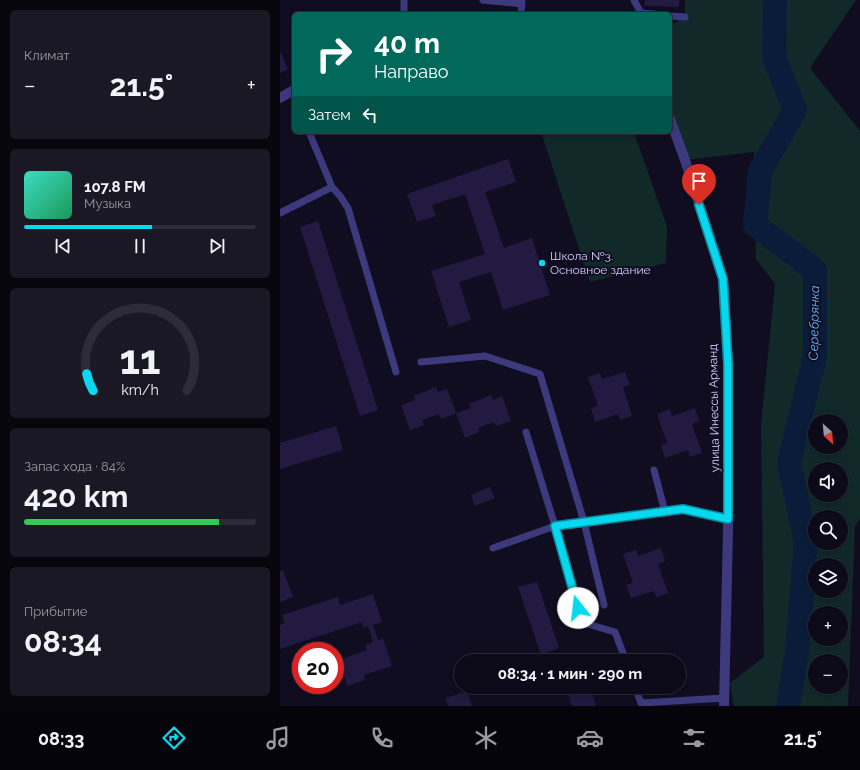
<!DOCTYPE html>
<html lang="ru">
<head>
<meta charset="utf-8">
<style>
  :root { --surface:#0c0a18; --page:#1a1825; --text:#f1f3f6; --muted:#9a9aa2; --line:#2c2b37; --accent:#07d7ef }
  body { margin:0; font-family:Raleway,sans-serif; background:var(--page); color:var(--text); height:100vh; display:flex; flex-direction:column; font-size:15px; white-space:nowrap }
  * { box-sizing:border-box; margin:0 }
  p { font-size:13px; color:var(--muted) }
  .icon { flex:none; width:22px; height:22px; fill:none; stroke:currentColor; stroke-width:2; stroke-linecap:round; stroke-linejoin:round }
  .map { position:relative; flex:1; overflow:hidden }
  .details { display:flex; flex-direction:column; gap:10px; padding:10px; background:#07060d; width:280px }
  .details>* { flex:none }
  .guide { position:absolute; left:12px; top:12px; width:380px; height:122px; border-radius:6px; box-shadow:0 2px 10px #0003,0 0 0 1px var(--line); background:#00695c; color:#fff; overflow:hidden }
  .needle { width:26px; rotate:154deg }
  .fabs { position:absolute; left:528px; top:414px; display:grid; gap:8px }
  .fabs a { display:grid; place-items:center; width:40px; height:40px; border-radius:50%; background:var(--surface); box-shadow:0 2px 10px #0003,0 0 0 1px var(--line); font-size:20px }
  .speed { position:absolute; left:12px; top:642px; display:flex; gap:8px; font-size:20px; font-weight:700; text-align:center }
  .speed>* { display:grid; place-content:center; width:52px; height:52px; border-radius:50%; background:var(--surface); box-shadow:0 2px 10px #0003,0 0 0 1px var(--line); line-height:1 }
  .speed .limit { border:6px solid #d22; background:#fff; color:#111 }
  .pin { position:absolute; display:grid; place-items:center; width:34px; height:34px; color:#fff; margin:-41px -17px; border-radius:50% 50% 50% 0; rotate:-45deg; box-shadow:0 0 4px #0007 }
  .pin .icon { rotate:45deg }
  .me { position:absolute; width:44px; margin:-22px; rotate:344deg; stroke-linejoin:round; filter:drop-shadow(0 0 3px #0008) }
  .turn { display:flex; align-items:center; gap:14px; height:84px; padding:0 16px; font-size:18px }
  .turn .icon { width:52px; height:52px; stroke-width:2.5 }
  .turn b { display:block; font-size:28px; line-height:34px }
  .then { display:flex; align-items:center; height:38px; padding:0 16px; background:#0003; gap:8px; font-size:15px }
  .big { font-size:30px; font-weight:700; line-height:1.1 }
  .details .widget { flex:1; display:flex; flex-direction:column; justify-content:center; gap:6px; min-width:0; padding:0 14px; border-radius:6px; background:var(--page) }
  .details .dial { align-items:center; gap:0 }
  .dial svg { height:104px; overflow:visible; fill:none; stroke:var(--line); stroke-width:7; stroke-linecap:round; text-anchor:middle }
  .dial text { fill:var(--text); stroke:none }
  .song { display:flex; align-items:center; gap:12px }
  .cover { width:48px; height:48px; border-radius:6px; background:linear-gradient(135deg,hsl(170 70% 55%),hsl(150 70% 35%)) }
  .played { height:4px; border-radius:2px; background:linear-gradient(90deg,var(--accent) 55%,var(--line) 55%) }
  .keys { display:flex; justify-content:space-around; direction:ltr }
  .heat { display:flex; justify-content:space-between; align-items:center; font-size:22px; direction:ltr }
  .charge { height:6px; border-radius:3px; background:linear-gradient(90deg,#34c759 84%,var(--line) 0) }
  .trip { position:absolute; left:174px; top:654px; width:232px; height:40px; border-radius:20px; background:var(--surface); box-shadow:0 2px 10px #0003,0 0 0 1px var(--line); font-weight:700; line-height:40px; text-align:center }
  .tab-bar { display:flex; height:64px; justify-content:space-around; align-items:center; background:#05040a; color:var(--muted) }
  .tab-bar .icon { width:28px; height:28px }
  .tab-bar .current { color:var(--accent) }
  .tab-bar b { font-size:18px; color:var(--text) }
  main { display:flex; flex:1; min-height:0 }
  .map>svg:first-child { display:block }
  .green { fill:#112929; fill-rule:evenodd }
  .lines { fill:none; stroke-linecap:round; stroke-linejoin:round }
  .river { stroke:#0b1c3b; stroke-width:24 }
  .building { fill:#221a40 }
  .lane { stroke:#3c3a7d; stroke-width:7 }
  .street { stroke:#3c3a7d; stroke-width:10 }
  .route-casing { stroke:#058c9b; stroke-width:10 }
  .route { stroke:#07d7ef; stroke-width:7 }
  .poi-dot { fill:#07d7ef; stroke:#100d20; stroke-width:1.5 }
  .labels { text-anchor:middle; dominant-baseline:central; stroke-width:4; stroke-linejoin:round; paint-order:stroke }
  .poi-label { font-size:12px; fill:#d3cdfd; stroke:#100d20; text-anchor:start }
  .street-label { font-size:12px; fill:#d3cdfd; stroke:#100d20 }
  .water-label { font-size:13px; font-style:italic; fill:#5fb2fa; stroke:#100d20 }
</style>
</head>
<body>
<main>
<section class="details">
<div class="widget"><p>Климат</p>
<div class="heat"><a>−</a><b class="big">21.5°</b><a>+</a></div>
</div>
<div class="widget">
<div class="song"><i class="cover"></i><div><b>107.8 FM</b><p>Музыка</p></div></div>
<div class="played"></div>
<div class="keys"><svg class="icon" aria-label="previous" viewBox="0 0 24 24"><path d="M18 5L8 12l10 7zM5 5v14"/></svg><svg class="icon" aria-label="pause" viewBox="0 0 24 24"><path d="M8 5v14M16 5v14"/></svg><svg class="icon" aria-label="next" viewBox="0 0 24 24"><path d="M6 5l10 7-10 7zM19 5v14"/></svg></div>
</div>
<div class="widget dial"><svg viewBox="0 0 100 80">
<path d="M14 69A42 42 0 1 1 86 69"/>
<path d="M14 69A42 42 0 0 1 9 56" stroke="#07d7ef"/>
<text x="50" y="56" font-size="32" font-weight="700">11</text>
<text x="50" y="72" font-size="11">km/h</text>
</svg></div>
<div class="widget"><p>Запас хода · 84%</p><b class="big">420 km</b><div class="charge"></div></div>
<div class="widget"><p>Прибытие</p><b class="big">08:34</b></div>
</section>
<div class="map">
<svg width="580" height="706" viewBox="0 0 580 706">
  <rect width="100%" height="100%" fill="#100d20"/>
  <path class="green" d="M405,0h171l-46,68 50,63v388l-5,7 -7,180h-114l-4,-23 34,-26 -3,-232 14,-141 -19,-25 -2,-107 -69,8 -15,-41v-94l15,-8zM535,421h26v26h-26zM535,469h26v26h-26zM535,517h26v26h-26zM535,565h26v26h-26zM535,613h26v26h-26zM535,661h26v26h-26z
    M261,132h93l33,95 -1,36 -76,19z"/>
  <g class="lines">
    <path class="river" d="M495,0l-1,57 21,53 -35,61 -5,54 60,45v86l-26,107 17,79 -9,110 -9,54"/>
  </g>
  <path class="building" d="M365,0h34v7l-35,-1z
    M0,51l8,18 -8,4z
    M228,159l8,23 -31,10 19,56 28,-10 18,57 -47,15 -12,-38 -32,10 12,38 -22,7 -18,-56 54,-17 -20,-60 -33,11 4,11 -19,6 -10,-28z
    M38,221l60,189 -18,6 -60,-189z
    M345,372l5,13 -7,2 9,29 -12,4 -2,-6 -23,8 -4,-14 7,-2 -10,-29 12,-4 2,6z
    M156,387l2,5 9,-3 9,24 -15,6 -2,-5 -17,6 2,5 -14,5 -9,-25 14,-5 -1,-4z
    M211,395l2,5 9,-4 9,25 -15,5 -2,-4 -16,6 1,4 -14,6 -9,-25 15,-5 -2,-4z
    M415,408l4,13 -7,3 10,29 -12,4 -2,-7 -23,8 -4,-13 6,-2 -10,-29 13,-5 2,7z
    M56,426l7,24 -63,19v-26z
    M210,487l5,11 -20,8 -4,-11z
    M381,548l4,13 -7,3 10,29 -12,4 -2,-6 -23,7 -5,-13 7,-2 -10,-29 13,-4 2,6z
    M3,570l10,27 -13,5v-31z
    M257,582l22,66 -18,7 -23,-68z
    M93,594l9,28 -9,3 5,15 5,-1 9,27 -28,9 1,5 -18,6 -8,-26 28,-10 -2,-5 8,-3 -5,-16 -4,2 -2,-6 -82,27v-24l5,-2 -3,-8 56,-18 2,8z
    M286,687h24l6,19h-24z
    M187,691l5,15h-24l-2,-8z"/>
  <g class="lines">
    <path class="lane" d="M203,0l39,4
      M354,0l7,13 13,1
      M124,14v-14
      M241,14l1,-14
      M390,16l15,1
      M52,187l8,9 8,12 48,164
      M0,213l52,-26 -23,-55
      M141,362l64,-6 55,18 44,148 20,83
      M246,432l29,94 128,-17 45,10
      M374,470l11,42
      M213,548l62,-22 26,96 34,10 11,29
      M355,687l6,16 83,-5"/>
    <path class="street" d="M0,98l14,-8
      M390,119l15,41 38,119 5,85v166l-4,176"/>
  </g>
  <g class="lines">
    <defs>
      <path id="route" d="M298,608l-23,-82 128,-17 45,10v-155l-5,-85 -24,-74"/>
    </defs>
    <use href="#route" class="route-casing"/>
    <use href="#route" class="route"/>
  </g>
  <circle class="poi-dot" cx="262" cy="263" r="4"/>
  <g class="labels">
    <g class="poi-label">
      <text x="270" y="256">Школа №3.<tspan x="270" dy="14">Основное здание</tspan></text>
    </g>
    <g class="street-label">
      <text transform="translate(434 408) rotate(-91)">улица Инессы Арманд</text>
    </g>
    <g class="water-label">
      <text transform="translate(534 323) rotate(-89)">Серебрянка</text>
    </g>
  </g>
</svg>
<div class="fabs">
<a><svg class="needle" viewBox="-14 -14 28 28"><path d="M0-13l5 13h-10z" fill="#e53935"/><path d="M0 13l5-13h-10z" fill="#9a9aa2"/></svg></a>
<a><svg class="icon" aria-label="sound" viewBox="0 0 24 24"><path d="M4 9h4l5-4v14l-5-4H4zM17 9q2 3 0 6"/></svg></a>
<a><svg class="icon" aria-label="search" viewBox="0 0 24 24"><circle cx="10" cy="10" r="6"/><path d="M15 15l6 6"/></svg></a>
<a><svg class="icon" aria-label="layers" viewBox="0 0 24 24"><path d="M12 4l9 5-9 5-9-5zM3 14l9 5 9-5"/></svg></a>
<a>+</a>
<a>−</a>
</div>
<div class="speed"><div class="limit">20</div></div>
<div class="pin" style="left:419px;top:205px;background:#d93025"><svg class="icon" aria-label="arrive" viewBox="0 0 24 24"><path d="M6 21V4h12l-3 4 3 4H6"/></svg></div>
<svg class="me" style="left:298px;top:608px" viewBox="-20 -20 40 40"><circle r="19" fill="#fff"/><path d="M0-13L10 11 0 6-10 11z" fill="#07d7ef"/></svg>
<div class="trip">08:34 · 1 мин · 290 m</div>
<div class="guide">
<div class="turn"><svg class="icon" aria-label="right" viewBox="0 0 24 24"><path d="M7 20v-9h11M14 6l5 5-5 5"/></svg><div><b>40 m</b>Направо</div></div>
<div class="then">Затем<svg class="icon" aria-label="left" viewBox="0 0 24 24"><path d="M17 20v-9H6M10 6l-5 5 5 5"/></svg></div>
</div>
</div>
</main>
<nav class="tab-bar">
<b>08:33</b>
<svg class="icon current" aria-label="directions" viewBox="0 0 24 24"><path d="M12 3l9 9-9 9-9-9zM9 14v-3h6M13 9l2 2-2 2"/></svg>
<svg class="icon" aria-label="music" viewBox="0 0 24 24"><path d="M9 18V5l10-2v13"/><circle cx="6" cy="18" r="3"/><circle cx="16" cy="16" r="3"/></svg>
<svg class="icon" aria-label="phone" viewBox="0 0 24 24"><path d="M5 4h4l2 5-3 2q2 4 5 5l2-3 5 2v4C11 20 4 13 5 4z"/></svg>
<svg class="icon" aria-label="climate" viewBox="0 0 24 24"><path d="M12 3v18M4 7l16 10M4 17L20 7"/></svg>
<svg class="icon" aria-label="car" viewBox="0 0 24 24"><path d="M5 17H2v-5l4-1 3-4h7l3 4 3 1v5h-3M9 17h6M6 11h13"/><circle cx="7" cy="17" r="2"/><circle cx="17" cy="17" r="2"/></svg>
<svg class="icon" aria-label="filters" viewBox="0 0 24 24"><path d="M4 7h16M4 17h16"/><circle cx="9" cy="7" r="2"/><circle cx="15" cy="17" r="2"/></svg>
<b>21.5°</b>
</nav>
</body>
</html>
